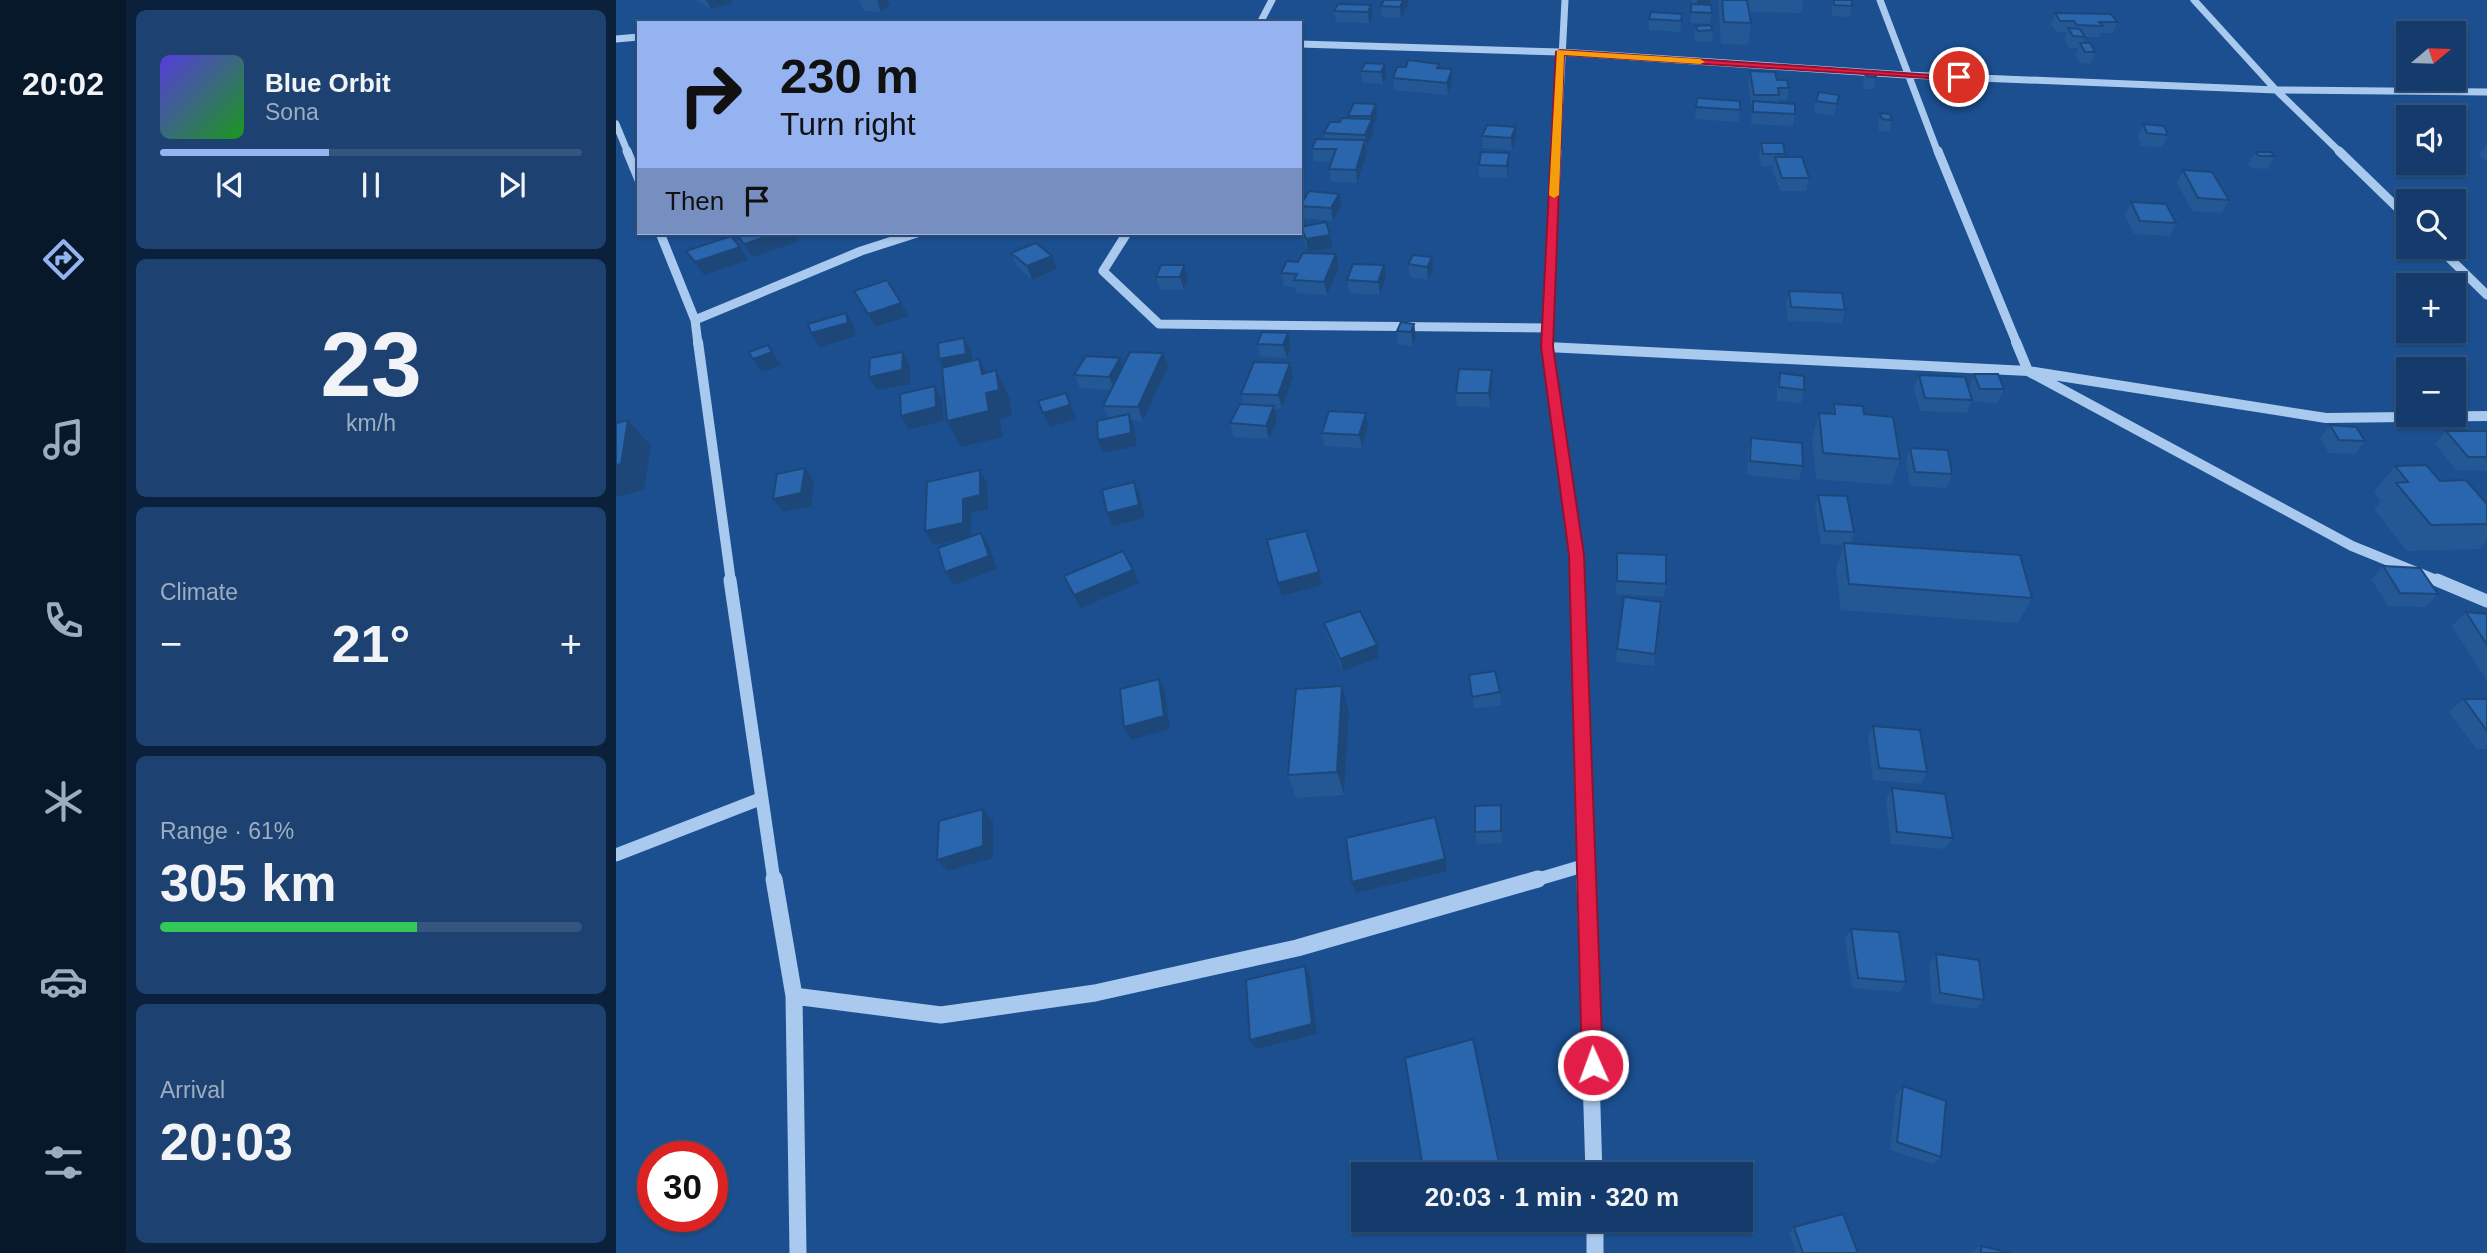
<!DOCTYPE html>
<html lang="en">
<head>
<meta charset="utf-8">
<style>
  :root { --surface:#143b6b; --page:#1d4271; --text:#f1f3f6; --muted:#9dadc1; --line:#33557e; --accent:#95b2f1 }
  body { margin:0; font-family:Helvetica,sans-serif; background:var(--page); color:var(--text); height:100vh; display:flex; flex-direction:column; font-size:26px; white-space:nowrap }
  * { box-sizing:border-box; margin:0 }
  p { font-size:23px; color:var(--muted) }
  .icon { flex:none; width:38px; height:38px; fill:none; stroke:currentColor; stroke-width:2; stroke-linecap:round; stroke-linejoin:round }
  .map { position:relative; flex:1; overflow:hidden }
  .drawer { display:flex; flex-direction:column; gap:10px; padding:10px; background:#0b203b; width:490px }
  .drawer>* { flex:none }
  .top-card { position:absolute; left:21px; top:21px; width:665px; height:214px; border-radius:0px; box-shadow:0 2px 5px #0004,0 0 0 2px var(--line); background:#95b2f1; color:#111; overflow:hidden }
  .needle { width:46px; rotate:71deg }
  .fabs { position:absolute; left:1780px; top:21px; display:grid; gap:14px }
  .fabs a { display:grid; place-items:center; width:70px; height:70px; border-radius:0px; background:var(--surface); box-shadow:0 2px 5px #0004,0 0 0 2px var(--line); font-size:35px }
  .speed { position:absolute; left:21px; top:1141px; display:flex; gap:14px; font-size:35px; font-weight:700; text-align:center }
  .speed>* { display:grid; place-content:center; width:91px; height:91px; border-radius:50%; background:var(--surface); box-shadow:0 2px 5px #0004,0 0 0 2px var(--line); line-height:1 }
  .speed .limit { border:10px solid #d22; background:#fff; color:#111 }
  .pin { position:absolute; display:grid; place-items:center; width:60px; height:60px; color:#fff; margin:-30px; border:4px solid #fff; border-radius:50%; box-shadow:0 2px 7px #0007 }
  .me { position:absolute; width:77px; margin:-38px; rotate:358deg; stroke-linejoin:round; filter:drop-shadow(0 0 5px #0008) }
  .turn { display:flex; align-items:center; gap:24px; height:147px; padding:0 28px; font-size:32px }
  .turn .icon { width:91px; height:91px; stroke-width:2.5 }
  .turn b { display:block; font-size:49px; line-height:60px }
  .then { display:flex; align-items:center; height:66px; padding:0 28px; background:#0003; gap:14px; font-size:26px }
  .big { font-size:52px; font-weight:600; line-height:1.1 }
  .drawer .widget { flex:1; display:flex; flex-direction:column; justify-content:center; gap:10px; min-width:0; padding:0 24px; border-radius:10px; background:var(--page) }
  .drawer .dial { align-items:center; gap:0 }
  .dial b { font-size:91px; line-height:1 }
  .song { display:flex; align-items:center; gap:21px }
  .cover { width:84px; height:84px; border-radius:10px; background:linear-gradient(135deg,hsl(250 70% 55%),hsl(120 70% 35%)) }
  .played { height:7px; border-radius:4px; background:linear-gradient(90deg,var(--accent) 40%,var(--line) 40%) }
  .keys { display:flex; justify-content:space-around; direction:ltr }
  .heat { display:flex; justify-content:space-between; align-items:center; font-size:38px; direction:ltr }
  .charge { height:10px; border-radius:5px; background:linear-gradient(90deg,#34c759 61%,var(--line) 0) }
  .trip { position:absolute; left:735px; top:1162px; width:402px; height:70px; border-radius:0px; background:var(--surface); box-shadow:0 2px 5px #0004,0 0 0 2px var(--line); font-weight:600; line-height:70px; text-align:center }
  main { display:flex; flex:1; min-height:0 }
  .menu { display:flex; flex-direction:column; width:126px; justify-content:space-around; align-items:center; background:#08182b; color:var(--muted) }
  .menu .icon { width:49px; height:49px }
  .menu .on { color:var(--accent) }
  .menu b { font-size:32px; color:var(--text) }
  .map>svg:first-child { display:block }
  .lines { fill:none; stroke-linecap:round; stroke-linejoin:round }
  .minor-far4 { stroke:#a9c9ee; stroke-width:7 }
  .minor-far3 { stroke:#a9c9ee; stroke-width:9 }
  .minor-far2 { stroke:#a9c9ee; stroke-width:10 }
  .minor-far1 { stroke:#a9c9ee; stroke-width:13 }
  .minor { stroke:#a9c9ee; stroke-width:17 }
  .wall { fill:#245895 }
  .shaded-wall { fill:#1d4779 }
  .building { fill:#2a66ad; stroke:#1d4779; stroke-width:2 }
  .route { fill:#e11d48; stroke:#92132f; stroke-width:2 }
  .slow { fill:#f59e0b }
</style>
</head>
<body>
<main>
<nav class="menu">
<b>20:02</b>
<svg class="icon on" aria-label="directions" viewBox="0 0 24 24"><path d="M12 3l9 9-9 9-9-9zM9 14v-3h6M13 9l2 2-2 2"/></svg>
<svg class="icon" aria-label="music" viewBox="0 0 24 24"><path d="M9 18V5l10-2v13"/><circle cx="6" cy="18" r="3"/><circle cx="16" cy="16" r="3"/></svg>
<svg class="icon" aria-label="phone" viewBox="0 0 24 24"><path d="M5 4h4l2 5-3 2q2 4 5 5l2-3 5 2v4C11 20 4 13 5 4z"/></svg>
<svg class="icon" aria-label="climate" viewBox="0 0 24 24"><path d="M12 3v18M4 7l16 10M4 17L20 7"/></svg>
<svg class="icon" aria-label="car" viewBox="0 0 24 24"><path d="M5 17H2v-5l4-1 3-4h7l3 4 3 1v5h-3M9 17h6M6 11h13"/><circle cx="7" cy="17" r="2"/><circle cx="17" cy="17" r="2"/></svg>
<svg class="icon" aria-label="filters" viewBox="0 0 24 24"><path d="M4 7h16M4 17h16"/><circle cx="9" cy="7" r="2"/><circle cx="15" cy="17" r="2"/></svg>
</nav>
<section class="drawer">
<div class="widget">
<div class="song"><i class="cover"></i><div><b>Blue Orbit</b><p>Sona</p></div></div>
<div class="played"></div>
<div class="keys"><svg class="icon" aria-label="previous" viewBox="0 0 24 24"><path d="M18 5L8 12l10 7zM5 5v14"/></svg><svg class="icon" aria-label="pause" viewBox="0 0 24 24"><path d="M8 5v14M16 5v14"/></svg><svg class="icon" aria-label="next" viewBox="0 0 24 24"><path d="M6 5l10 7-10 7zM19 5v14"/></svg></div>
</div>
<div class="widget dial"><b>23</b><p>km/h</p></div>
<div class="widget"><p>Climate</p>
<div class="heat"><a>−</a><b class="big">21°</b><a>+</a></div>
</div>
<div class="widget"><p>Range · 61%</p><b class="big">305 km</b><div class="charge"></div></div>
<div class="widget"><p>Arrival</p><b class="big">20:03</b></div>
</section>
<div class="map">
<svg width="1871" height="1253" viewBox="0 0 1871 1253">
  <rect width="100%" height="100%" fill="#1b4f8f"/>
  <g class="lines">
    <path class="minor-far4" d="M1264,0l58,153
      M1578,0l82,90 65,63
      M644,23l12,-23
      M0,39l23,-2
      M684,44l260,8 346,23 370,15 211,2
      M0,124l12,29
      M941,153l8,-153"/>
    <path class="minor-far3" d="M11,151l12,29
      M1322,151l79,193
      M1723,151l69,67
      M44,233l35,87 3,24
      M511,233l-24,38 56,53 389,4 -1,16
      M1822,247l49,48
      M79,320l166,-69 56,-18
      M932,328l9,-177"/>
    <path class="minor-far2" d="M82,342l33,240
      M931,342v5l481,24 324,175 89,36
      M1400,342l12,29 298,47 161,-2
      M931,347l29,208 1,27"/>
    <path class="minor-far1" d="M114,580l44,301
      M961,580l8,301
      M1821,580l50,21
      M0,855l144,-56
      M916,881l54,-16"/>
    <path class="minor" d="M158,879l20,117 4,257
      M969,879l9,295
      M178,996l147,19 154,-22 202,-45 241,-69
      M979,1220v33"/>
  </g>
  <path class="wall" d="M80,0h35l2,3 -22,6z
    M243,0h29l2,5 -9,7 -17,-1z
    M768,0h24v5l-7,13 -19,-1 -1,-11z
    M1076,0h18l-1,5 3,8 -2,11 -20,-1z
    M1102,0h85l-2,13 -52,-1 2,11 -3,22 -27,-1z
    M1217,0h19v6l-2,11 -18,-1v-7z
    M755,5l2,11 -4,7 -33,-1 -2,-11z
    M1439,13l62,9 -4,11h-13l-1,4h-14l-2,6 12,9 -4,12 -10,-1 -6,-8 3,-7h-9l-5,-9 3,-7h-10l-6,-7z
    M1066,14l-2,18 -31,-2v-11z
    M1080,26l17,4 -1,12h-15l-3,-5z
    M769,64l2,11 -4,9 -20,-1 -2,-12z
    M823,68l13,1v11l-4,15 -54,-5 -1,-12z
    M1134,71l27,9 12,8 -2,12h-9v3l17,11 -2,12 -42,-2 1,-17 -4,-24z
    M1249,71l11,6 -2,12h-9l-2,-6z
    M1223,95l-5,21 -20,-3 2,-12z
    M1081,98l43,12 -2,12 -43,-3z
    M760,104l1,12 -4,10 1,6 -8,15 1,6 -10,30 -26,-1 -2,-13 3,-7 -18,-1 -2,-12 13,-10 -1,-6 24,-14v-3z
    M1264,113l12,7 -3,12 -10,-1 -1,-6z
    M1527,124l25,11 -6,12 -21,-1 -3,-10z
    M900,127v12l-4,11 -29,-2 -1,-12z
    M1145,143l24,11v3l24,21 -3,13h-26l-8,-22 1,-3h-12l-2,-11z
    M1871,144v17l-8,-6z
    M1639,152l20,4 -7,13 -16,-1 -4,-4z
    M893,153v12l-2,13h-28v-13z
    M1567,170l46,30 -7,13 -30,-2 -15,-28z
    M1515,202l45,21 -6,13 -36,-2 -9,-19z
    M684,205l42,1 -9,15 -30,-3z
    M685,227l29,8 3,13 -25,4 -4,-12z
    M652,233h19l-1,2z
    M395,253l41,3 5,13 -25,11 -15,-14z
    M816,257l1,13 -5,10 -18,-3 -2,-13z
    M568,265l4,13 -4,12h-24l-4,-13z
    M723,267l-12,28 -30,-2 -2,-6 -11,-1 -3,-13z
    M770,278l-6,17 -31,-2 -2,-13z
    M1173,291l56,19 -3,13 -54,-2 -2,-17z
    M798,324l2,13 -3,9 -15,-2 -1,-13z
    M672,333l3,14 -4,11 -26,-1 -4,-13z
    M547,353l5,13 -25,55 -12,-1 3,7 3,19 -34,7 5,-35 -5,-12 8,-16 -31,-2 -6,-13 46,-17 3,8z
    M674,363l3,14 -11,32h-8l3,11 -8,19 -35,-2 -4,-14 14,-19 -3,-10z
    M876,370v14l-2,23 -33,-1 -1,-13z
    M1164,373l24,17 -3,13 -24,-2v-14z
    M1358,374l30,15 -6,14 -24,-1 -5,-14z
    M1303,375l53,25 -5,13 -47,-2 -6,-23z
    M1218,404l30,10 36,45 -9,26 -75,-6 -4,-40 7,-26 13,1z
    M750,413l2,13 -6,22 -37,-2 -3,-13z
    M1714,425l35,16 -10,13 -26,-1 -9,-14z
    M1830,431h41v40l-31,-1 -21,-26z
    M1135,438l52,28 -4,14 -52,-5 1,-23z
    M1294,448l42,26 -5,14 -37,-2 -4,-25z
    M1779,466l45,15 47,23v37l-8,8 -72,2 -33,-42 7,-8 -7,-9z
    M1202,495l36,37 -4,12 182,54 -14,25 -177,-13 -5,-41 8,-24 -23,-1 -6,-36z
    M1001,553l49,31 -2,13 -48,-3z
    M1767,566l55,28 -13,13 -37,-1 -17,-27z
    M1045,602l-7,64 -38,-4 1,-13z
    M1850,612l21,2v67l-35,-55z
    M708,623l55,35 -36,13 -16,-35z
    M853,675l31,17 1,13 -27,4z
    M1848,699h23v50h-11l-27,-37z
    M733,711l-5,84 -48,3 -8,-23z
    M1257,726l54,46 -6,12 -48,-4 -5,-41z
    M1276,788l61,50 -8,11 -54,-5 -5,-44z
    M885,805l1,38 -25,1 -2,-12z
    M1235,929l55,53 -7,10 -47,-4 -7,-49z
    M1320,954l48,46 -8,9 -44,-6 -3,-39z
    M1287,1086l38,71 -8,7 -43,-14 6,-55z
    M1178,1227l64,26h-62l-7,-20z
    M1365,1246v7h-10v-1z"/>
  <path class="shaded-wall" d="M90,0h25l2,3 -22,6z
    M261,0h11l2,5 -9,7z
    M787,0h5v5l-7,13 -1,-11z
    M1081,0h13l-1,8 -13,1z
    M755,5l2,11 -4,7 -1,-11z
    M769,64l2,11 -4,9 -2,-12z
    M836,69v11l-4,15 -1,-12z
    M760,104l1,12 -4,10 1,6 -7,15 -2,-12 6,-14v-5z
    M684,107h3l2,12 -5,1z
    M900,127v12l-4,11 -1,-12z
    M749,140l2,13 -10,30 -1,-13z
    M893,153v12l-2,13v-12z
    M723,194l3,12 -9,15 -2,-13z
    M162,233h15l5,9 -46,15 -8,-13z
    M714,235l3,13 -25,4 -2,-13z
    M124,247l8,13 -44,15 -9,-13z
    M720,254l3,13 -12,28 -3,-13z
    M436,256l5,13 -25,11 -5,-14z
    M816,257l1,13 -5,10 -1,-13z
    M568,265l4,13 -4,12 -4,-13z
    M768,265l2,13 -6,17 -2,-13z
    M285,303l8,13 -34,11 -7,-13z
    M230,313l8,13 2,10 -36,11 -9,-14z
    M798,324l2,13 -3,9 -2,-14z
    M672,333l3,14 -4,11 -4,-13z
    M348,338l7,13 2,16 -27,6 -7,-14z
    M152,345l13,20 -19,7 -9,-13z
    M287,352l7,13v19l-33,6 -8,-13z
    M547,353l5,13 -25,55 -5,-14z
    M504,358l5,13 -11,19 -5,-13z
    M363,359l14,26 3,-15 13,26 3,20 -13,3 4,18 -42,10 -14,-26 35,-47z
    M674,363l3,14 -11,32 -4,-14z
    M876,370v14l-2,23 -1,-14z
    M319,386l7,14 2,21 -35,8 -8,-13z
    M450,393l10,26 -26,8 -7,-14z
    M658,406l3,14 -8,19 -3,-13z
    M750,413l2,13 -6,22 -3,-13z
    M513,414l5,13 3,19 -34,7 -5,-13z
    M12,420l23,26 -7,44 -28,7v-32z
    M189,468l9,13 -3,25 -28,6 -10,-13z
    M364,470l7,13 1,26 -17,3v25l-37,8 -9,-14 38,-32z
    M518,482l6,13 5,23 -32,8 -6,-13z
    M365,533l8,13 8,23 -43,16 -9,-13z
    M517,570l6,13 -58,25 -7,-13z
    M703,572l3,13 -40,11 -4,-13z
    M761,645l2,13 -36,13 -3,-12z
    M543,679l6,13 5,37 -39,11 -7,-13z
    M726,686l7,25 -5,84 -7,-23z
    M367,809l10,12v37l-45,13 -11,-11z
    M829,859l2,12 -91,22 -4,-11z
    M689,966l5,10 7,58 -61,15 -6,-9z
    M883,1163l2,11h-42z"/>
  <path class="building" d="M768,0h19l-3,7 -19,-1z
    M1106,0h25l4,23 -27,-1z
    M1218,0h18v6l-18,-1z
    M722,4l33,1 -3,7 -34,-1z
    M1075,4l20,1 1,8 -21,-1z
    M1035,12l31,2 -1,7 -32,-2z
    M1439,13l56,1 6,8h-18l4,4 -26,-1 -3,-4h-14z
    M1094,25l3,5 -15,1 -2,-5z
    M1452,28l12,1 5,8 -12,-1z
    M1464,43h10l5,9h-10z
    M792,60l31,4 -2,4 15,1 -5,14 -54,-5 4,-11h9z
    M749,63l20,1 -4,8 -20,-1z
    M1134,71l25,1 2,8h10l2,8h-11l1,7h-25z
    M1249,71h9l2,6h-8z
    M1203,92l20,3 -2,9 -21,-3z
    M1081,98l43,3v9l-44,-3z
    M1137,101l42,3v10l-42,-2z
    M738,103l22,1 -5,12h-23z
    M1264,113l10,1 2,6 -10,-1z
    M726,118l30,1 -7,16 -41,-2 6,-11h10z
    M1527,124l21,2 4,9 -21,-2z
    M871,125l29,2 -5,11 -29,-2z
    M700,139l49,1 -9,30 -27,-1 7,-20h-24z
    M1145,143h22l2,11h-22z
    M865,152l28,1 -2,13 -28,-1z
    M1639,152h16l4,4h-16z
    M1159,157h27l7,21h-27z
    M1567,170l29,2 17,28 -31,-2z
    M693,191l30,3 -8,14 -31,-2z
    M1515,202l35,2 10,19 -36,-2z
    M710,222l4,13 -24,4 -5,-12z
    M120,233h42l-34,11z
    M115,236l9,11 -45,15 -9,-11z
    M420,243l16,13 -25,10 -16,-13z
    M687,253l33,1 -12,28 -30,-2 3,-6 -16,-1 6,-12 11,1z
    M797,255l19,2 -5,10 -19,-3z
    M737,264l31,1 -6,17 -31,-2z
    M545,265h23l-4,12h-24z
    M271,280l14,23 -33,11 -14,-23z
    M1173,291l53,2 3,17 -54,-3z
    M230,313l2,10 -37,10 -3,-9z
    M785,322l13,2 -3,8 -14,-1z
    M646,332l26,1 -5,12 -26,-1z
    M348,338l2,16 -27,5 -1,-16z
    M152,345l4,7 -19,7 -4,-7z
    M287,352l-1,18 -33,7 1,-19z
    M514,352l33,1 -25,54 -35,-1z
    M470,356l34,2 -11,19 -35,-2z
    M363,359l3,15 14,-4 3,20 -13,3 3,18 -42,10 -5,-53z
    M638,362l36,1 -12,32 -37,-1z
    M843,369l33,1 -3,23h-33z
    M1164,373l24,3v14l-25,-3z
    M1358,374h24l6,15h-24z
    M1303,375l46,2 7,23 -47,-2z
    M319,386l1,21 -35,9 -1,-22z
    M450,393l4,12 -27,8 -5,-12z
    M624,404l34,2 -8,20 -36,-3z
    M1218,404l29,2 1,8 29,3 7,42 -77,-6 -4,-40 16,1z
    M713,411l37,2 -7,22 -37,-2z
    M513,414l2,19 -33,7 -1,-19z
    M12,420l-7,44 -5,1v-42z
    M1714,425l26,2 9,14 -26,-1z
    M1830,431h41v26h-19z
    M1135,438l51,5 1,23 -53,-5z
    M1294,448l38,2 4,24 -37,-2z
    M1810,465l14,16 26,-1 21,24v20l-56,1 -35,-42 12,-1 -13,-16z
    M189,468l-4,25 -28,6 4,-25z
    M364,470v25l-17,4v24l-38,8 2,-49z
    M518,482l5,23 -32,8 -5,-23z
    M1202,495l29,1 7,36 -29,-1z
    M690,531l13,41 -41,11 -11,-43z
    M365,533l8,23 -44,16 -7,-24z
    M1228,543l176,12 12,43 -183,-14z
    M507,551l10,19 -59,25 -10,-19z
    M1001,553l49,2v29l-49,-3z
    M1767,566l37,2 18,26 -38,-1z
    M1008,597l37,5 -6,52 -38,-5z
    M744,611l17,34 -37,14 -16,-36z
    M1850,612l21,2v31z
    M879,671l5,21 -28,5 -3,-22z
    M543,679l5,37 -40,11 -4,-38z
    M726,686l-5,86 -49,3 8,-86z
    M1848,699h23v32z
    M1257,726l47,4 7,42 -48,-4z
    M1276,788l53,6 8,44 -56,-6z
    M885,805v26l-26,1v-26z
    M367,809v37l-46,14 2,-39z
    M819,817l10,42 -93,23 -6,-44z
    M1235,929l48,3 7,50 -48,-4z
    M1320,954l43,6 5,40 -44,-7z
    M689,966l7,58 -62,16 -4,-60z
    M857,1039l26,124 -40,11h-35l-19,-116z
    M1287,1086l43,15 -5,56 -44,-15z
    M1227,1214l15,39h-55l-9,-26z
    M1365,1246l30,7h-30z"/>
  <path class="route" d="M944,50l403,27 -4,3 -395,-25 -11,292 31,208 19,510 -3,8 -7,3 -8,-3 -3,-8 -13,-510 -28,-208 15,-295z"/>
  <path class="slow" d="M941,50l143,9 5,3 -5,2 -136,-9 -5,140 -5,3 -5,-3z"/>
</svg>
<div class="fabs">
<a><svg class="needle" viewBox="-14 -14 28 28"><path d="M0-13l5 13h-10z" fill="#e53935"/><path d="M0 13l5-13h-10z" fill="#9dadc1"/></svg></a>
<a><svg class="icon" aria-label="sound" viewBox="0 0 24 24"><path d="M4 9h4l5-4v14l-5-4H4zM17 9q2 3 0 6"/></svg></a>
<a><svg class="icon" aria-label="search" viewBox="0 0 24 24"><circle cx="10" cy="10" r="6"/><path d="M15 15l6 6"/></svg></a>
<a>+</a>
<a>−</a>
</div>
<div class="speed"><div class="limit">30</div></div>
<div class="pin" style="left:1343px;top:77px;background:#d93025"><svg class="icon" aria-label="arrive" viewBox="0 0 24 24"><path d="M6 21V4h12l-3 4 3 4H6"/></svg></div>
<svg class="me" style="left:977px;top:1065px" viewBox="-20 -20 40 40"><circle r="17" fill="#e11d48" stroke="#fff" stroke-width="3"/><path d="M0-11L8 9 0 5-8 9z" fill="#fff"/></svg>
<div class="trip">20:03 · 1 min · 320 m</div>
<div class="top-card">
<div class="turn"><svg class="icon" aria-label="right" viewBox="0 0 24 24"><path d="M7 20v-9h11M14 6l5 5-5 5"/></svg><div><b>230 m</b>Turn right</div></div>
<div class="then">Then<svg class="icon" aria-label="arrive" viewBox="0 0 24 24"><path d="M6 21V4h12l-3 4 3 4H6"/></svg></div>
</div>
</div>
</main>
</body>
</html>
